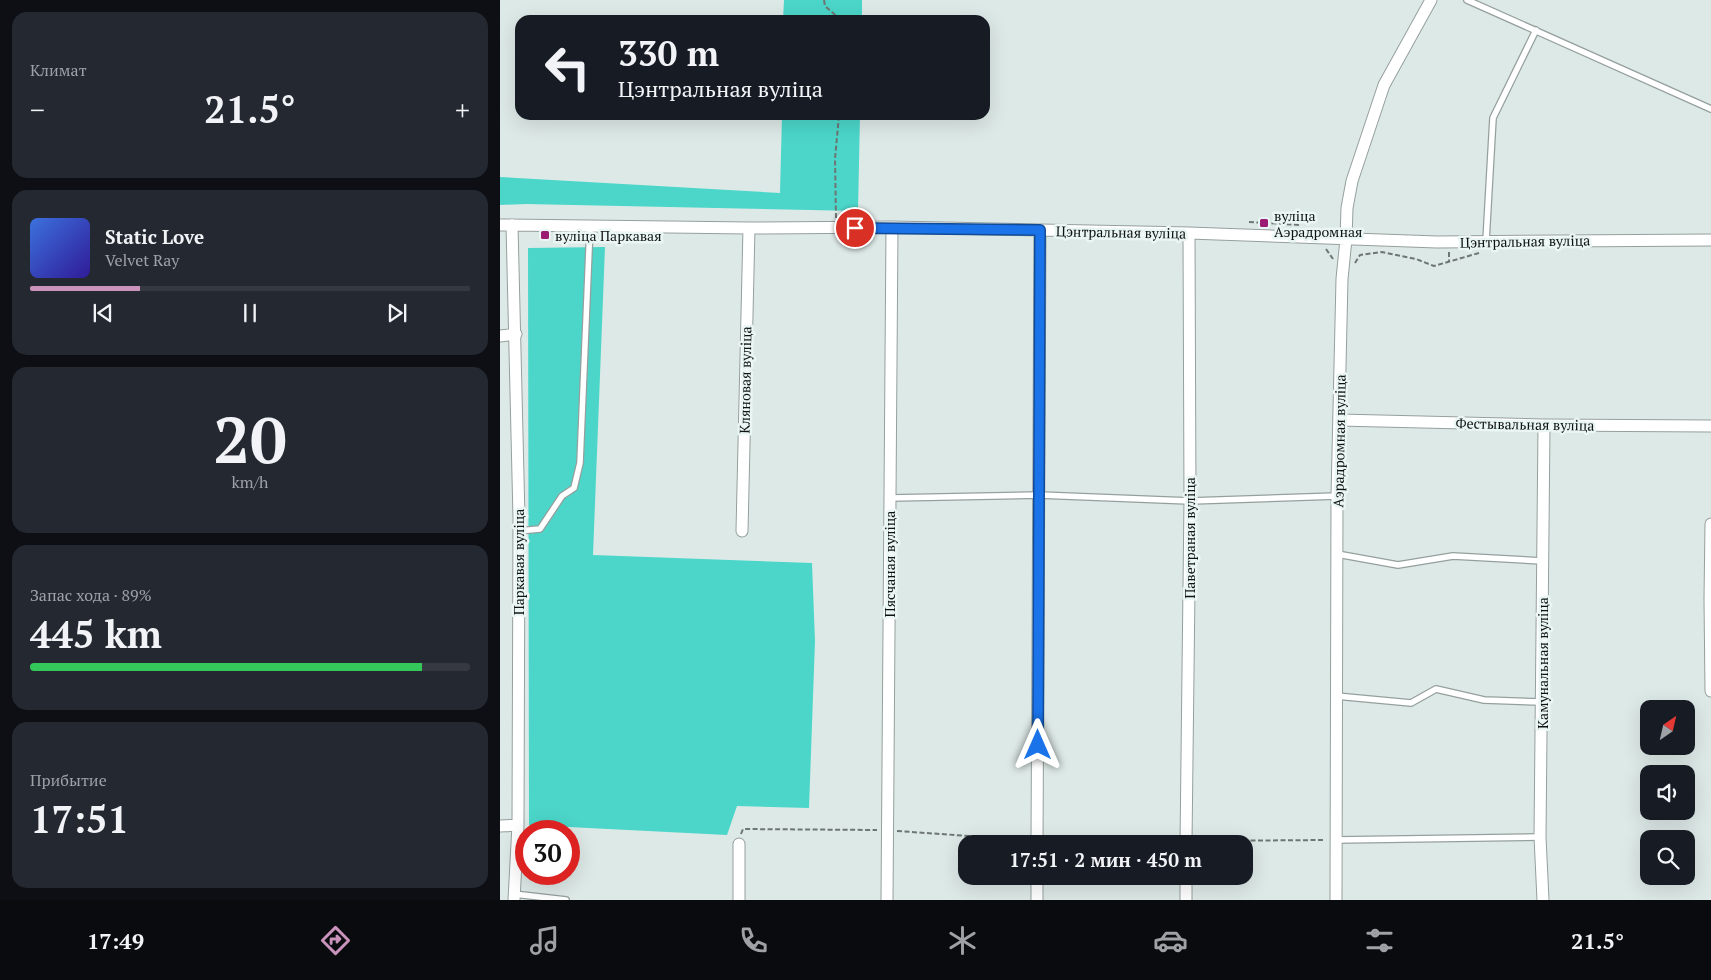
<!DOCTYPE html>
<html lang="ru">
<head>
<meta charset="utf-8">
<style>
  :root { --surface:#171b24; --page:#242831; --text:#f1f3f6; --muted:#9ea1a6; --line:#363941; --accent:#ca93bb }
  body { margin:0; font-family:"PT Serif",serif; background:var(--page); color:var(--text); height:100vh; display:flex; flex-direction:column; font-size:19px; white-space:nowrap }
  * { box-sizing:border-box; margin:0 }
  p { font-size:16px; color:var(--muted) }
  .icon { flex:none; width:28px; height:28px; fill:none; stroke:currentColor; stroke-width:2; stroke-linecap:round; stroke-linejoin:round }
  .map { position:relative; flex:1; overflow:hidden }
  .drawer { display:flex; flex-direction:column; gap:12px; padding:12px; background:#0d0f14; width:500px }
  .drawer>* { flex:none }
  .top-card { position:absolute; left:15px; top:15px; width:475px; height:105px; border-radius:15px; box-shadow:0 5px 20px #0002; background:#171b24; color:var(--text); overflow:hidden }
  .needle { width:32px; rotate:34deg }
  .buttons { position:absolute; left:1140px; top:700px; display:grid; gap:10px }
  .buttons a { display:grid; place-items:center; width:55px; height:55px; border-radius:10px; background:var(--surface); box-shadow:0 5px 20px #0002; font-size:25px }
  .speed { position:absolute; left:15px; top:820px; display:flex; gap:10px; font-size:25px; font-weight:700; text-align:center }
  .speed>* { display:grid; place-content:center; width:65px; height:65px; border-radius:50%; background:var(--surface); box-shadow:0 5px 20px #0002; line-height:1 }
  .speed .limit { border:8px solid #d22; background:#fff; color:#111 }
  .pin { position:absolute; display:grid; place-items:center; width:42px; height:42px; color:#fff; margin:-21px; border:2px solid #fff; border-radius:50%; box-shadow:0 1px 5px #0007 }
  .me { position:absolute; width:55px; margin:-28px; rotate:0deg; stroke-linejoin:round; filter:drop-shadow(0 0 4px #0008) }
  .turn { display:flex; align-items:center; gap:18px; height:105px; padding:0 20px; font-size:22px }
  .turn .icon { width:65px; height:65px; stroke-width:2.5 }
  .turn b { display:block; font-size:35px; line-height:42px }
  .big { font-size:38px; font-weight:600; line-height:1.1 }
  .drawer .widget { flex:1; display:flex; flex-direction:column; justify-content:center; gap:8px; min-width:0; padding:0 18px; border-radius:15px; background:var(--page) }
  .drawer .dial { align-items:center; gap:0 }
  .dial b { font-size:65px; line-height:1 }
  .song { display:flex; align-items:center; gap:15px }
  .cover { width:60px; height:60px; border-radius:8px; background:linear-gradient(135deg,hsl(220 70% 55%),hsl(250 70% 35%)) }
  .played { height:5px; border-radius:2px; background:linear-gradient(90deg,var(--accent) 25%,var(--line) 25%) }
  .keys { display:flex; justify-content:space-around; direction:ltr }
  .heat { display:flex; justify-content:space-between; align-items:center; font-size:28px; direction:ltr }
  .charge { height:8px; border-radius:4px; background:linear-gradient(90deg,#34c759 89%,var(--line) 0) }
  .trip { position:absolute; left:458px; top:835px; width:295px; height:50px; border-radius:15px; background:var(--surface); box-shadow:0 5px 20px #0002; font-weight:600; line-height:50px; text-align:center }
  .dock { display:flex; height:80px; justify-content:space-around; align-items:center; background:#090b0e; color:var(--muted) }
  .dock .icon { width:35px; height:35px }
  .dock .on { color:var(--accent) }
  .dock b { font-size:22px; color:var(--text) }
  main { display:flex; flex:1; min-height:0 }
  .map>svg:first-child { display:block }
  .green { fill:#4bd6c9 }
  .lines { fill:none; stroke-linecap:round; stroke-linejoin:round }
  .lane-casing { stroke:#95a09e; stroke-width:8 }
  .street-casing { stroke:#95a09e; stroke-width:13 }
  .path { stroke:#6e7674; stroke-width:2; stroke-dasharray:5 2.5; stroke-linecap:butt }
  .lane { stroke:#fff; stroke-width:5.5 }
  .street { stroke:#fff; stroke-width:11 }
  .route-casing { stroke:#114b97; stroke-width:12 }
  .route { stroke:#1a73e8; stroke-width:9 }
  .poi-dot { fill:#9b1d73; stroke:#eaf6f4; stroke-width:2 }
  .labels { text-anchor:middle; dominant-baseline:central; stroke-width:5; stroke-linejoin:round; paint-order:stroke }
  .poi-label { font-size:14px; fill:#0e1211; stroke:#eaf6f4; text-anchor:start }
  .street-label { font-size:14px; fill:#0e1211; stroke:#eaf6f4 }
</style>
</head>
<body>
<main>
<section class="drawer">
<div class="widget"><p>Климат</p>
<div class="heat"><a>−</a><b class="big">21.5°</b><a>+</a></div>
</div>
<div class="widget">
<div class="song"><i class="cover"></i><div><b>Static Love</b><p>Velvet Ray</p></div></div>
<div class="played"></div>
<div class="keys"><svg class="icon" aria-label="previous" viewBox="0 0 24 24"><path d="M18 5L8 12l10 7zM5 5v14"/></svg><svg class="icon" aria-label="pause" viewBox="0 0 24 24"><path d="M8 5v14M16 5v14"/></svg><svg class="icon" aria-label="next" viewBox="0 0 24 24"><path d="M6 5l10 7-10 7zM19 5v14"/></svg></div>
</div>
<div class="widget dial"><b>20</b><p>km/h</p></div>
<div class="widget"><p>Запас хода · 89%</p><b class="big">445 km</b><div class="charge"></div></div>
<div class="widget"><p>Прибытие</p><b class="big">17:51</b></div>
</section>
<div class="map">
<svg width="1211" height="900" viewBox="0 0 1211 900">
  <rect width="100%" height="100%" fill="#dde9e7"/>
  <path class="green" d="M284,0h78v20h-79z
    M282,115h78l-2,96 -332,-7 -26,1v-28l280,16z
    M105,247l-12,308 219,8 3,78 -6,167 -72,-2 -10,29 -198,-10 -1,-577z"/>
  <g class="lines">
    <defs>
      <path id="lane" d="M967,0l244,109
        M986,241l7,-123 43,-88
        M390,498l149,-3 151,6 147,-5
        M18,531l22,-2 22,-33 12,-8 6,-25 10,-237
        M837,554l61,11 55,-9 90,5
        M836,696l75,7 25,-14 48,11 57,2
        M835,840l205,-3
        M537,841l149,1
        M14,894l52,6"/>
      <path id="street" d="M0,225l249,3 143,-1 297,6 248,9 274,-2
        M12,225l7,293 -1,307 -4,75
        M0,336l16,-2
        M839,420l205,5 167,1
        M1211,524l-1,75 1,92
        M242,531l7,-303
        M0,826l18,-1
        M239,844v56
        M537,844l3,-614
        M686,844l4,-343 -1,-268
        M686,876v24
        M387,900l5,-673
        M537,900v-24
        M836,900l1,-404 5,-217 4,-40 1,-31 5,-27 32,-96 47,-85
        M1043,900l-3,-63 4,-412"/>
    </defs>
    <use href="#lane" class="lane-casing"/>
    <use href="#street" class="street-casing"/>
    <path class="path" d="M324,0l1,6 16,14
      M336,218l-1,-59 4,-44
      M749,222l52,3
      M826,249l7,10
      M949,252v10
      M855,263l5,-8 22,-3 34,7 18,7 45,-13
      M397,831l130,9
      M241,834l2,-5 134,1
      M698,841l127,-1"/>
    <use href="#lane" class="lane"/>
    <use href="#street" class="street"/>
  </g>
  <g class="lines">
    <defs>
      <path id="route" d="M355,228l185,2 -2,515"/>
    </defs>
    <use href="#route" class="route-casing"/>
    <use href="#route" class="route"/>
  </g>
  <g class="poi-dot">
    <rect x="759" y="218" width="10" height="10" rx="2.5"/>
    <rect x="40" y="230" width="10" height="10" rx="2.5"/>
  </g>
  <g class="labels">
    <g class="poi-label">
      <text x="774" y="215">вуліца<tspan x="774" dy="16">Аэрадромная</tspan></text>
      <text x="55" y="235">вуліца Паркавая</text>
    </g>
    <g class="street-label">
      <text transform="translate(621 232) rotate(1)">Цэнтральная вуліца</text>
      <text transform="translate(1025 241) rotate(-1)">Цэнтральная вуліца</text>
      <text transform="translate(245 380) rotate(-89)">Кляновая вуліца</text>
      <text transform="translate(1025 424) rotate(1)">Фестывальная вуліца</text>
      <text transform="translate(839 441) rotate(-89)">Аэрадромная вуліца</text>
      <text transform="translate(689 538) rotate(-90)">Паветраная вуліца</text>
      <text transform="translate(18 562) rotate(-90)">Паркавая вуліца</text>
      <text transform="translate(389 564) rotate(-90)">Пясчаная вуліца</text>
      <text transform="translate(1042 663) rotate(-90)">Камунальная вуліца</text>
    </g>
  </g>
</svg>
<div class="buttons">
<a><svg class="needle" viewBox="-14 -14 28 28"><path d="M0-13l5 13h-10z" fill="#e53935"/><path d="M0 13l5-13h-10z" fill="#9ea1a6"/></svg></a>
<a><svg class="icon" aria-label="sound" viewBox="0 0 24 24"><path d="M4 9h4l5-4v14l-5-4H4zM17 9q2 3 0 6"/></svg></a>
<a><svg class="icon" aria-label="search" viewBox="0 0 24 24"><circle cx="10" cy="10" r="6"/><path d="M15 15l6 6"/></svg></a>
</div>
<div class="speed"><div class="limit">30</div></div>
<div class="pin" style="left:355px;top:228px;background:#d93025"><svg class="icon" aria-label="arrive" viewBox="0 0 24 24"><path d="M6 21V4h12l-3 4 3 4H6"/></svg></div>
<svg class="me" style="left:538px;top:745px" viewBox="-20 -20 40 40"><path d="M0-17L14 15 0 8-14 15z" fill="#1a73e8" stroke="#fff" stroke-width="4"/></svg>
<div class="trip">17:51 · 2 мин · 450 m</div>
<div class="top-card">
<div class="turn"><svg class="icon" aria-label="left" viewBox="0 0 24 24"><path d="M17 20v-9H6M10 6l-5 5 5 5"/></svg><div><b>330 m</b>Цэнтральная вуліца</div></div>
</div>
</div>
</main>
<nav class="dock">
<b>17:49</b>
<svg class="icon on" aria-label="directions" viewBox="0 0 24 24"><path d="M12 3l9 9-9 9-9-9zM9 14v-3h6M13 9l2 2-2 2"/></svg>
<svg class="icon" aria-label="music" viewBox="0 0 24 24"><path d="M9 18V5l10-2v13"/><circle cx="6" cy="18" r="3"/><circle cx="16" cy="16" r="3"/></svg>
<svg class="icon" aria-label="phone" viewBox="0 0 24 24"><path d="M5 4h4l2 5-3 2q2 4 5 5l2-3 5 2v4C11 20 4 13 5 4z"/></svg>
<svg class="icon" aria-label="climate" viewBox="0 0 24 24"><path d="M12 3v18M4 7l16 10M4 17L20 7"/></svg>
<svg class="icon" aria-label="car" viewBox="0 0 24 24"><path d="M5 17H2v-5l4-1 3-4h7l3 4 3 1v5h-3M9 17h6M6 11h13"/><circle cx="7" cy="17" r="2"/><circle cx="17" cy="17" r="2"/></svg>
<svg class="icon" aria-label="filters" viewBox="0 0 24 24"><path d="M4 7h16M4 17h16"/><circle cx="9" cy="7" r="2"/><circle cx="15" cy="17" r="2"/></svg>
<b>21.5°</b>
</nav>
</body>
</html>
